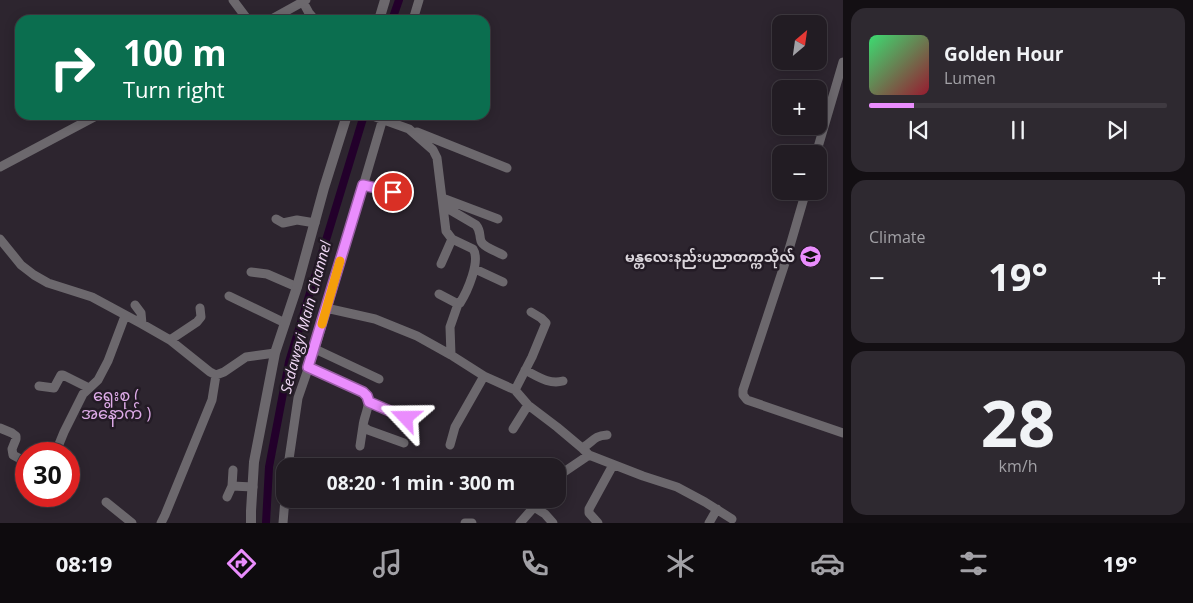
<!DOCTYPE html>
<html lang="en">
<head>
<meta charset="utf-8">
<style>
  :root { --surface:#221c23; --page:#2e2930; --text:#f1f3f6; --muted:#a2a1a6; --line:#3f3a41; --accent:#ea8dfd }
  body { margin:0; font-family:"Open Sans","Noto Sans Myanmar",sans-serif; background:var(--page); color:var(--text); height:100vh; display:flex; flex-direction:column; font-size:19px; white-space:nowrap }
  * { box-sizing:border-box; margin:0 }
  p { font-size:16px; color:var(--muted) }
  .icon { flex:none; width:28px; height:28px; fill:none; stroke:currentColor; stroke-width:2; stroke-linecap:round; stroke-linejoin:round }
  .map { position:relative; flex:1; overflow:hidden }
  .panel { display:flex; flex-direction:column; gap:8px; padding:8px; background:#130f13; width:350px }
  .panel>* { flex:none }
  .guide { position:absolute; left:15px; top:15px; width:475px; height:105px; border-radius:15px; box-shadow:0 2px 12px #0003,0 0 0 1px var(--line); background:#0b6e4f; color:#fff; overflow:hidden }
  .needle { width:32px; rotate:29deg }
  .fabs { position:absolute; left:772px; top:15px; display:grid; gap:10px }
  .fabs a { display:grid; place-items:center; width:55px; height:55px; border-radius:10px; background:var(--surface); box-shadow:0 2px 12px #0003,0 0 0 1px var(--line); font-size:25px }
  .speed { position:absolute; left:15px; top:442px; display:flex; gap:10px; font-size:25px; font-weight:700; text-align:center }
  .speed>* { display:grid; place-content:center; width:65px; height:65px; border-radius:50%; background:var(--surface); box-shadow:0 2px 12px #0003,0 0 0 1px var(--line); line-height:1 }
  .speed .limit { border:8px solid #d22; background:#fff; color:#111 }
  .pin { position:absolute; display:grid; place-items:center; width:42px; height:42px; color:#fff; margin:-21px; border:2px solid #fff; border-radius:50%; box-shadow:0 1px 5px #0007 }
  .me { position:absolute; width:55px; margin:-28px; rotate:293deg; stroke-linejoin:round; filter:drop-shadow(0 0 4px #0008) }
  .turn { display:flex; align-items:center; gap:18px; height:105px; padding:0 25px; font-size:22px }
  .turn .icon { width:65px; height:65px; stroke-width:2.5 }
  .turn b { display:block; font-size:35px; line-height:42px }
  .big { font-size:38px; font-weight:700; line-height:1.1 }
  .panel .card { flex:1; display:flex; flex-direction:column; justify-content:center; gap:8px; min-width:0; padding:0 18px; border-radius:15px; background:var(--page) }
  .panel .dial { align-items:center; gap:0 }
  .dial b { font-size:65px; line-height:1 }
  .song { display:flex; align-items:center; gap:15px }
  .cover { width:60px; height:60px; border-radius:8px; background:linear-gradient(135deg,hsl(140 70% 55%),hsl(350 70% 35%)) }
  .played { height:5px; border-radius:2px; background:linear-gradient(90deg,var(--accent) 15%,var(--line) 15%) }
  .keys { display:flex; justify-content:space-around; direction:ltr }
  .heat { display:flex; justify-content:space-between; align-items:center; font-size:28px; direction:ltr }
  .trip { position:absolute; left:276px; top:458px; width:290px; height:50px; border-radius:15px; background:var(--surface); box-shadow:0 2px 12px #0003,0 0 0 1px var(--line); font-weight:700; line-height:50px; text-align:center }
  .tab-bar { display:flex; height:80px; justify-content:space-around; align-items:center; background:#0e0b0e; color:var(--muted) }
  .tab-bar .icon { width:35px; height:35px }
  .tab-bar .on { color:var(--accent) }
  .tab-bar b { font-size:22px; color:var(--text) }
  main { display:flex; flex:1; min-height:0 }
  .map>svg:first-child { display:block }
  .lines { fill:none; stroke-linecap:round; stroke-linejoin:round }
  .canal { stroke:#23002b; stroke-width:8 }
  .minor { stroke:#6c686d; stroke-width:9 }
  .tertiary { stroke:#6c686d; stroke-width:10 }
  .route-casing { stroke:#985ca4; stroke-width:12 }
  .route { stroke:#ea8dfd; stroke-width:9 }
  .slow { stroke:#f59e0b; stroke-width:9 }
  .labels { text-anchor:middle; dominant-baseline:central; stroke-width:5; stroke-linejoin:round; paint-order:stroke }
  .poi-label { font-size:14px; font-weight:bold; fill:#dbd6dc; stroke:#231b25; text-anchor:end }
  .water-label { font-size:15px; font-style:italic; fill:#f2daf7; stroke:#231b25 }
  .quarter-label { font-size:16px; fill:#deabe8; stroke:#231b25 }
</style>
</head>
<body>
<main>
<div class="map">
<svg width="843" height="523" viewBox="0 0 843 523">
  <rect width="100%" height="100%" fill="#2d252f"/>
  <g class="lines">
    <path class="canal" d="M392,20l7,-20
      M266,523l3,-56 20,-105 75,-247"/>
    <path class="minor" d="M233,0l15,20
      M303,2l6,11 6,7
      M270,20l36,-20
      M413,20l6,-20
      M370,115l39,14 24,21 4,8 9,73 6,8 21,10c8,12 -6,43 -13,54l-2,1 -19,-10
      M417,132l90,36
      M816,154l27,-92
      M0,167l98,-52
      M363,185l30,7
      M806,191l-21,72 -42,127v5l4,5 96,33
      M445,199l53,20
      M445,200l2,8 29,17c5,6 3,10 5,16 2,6 17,11 22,14
      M276,219l7,4 14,-3 18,3
      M0,239l21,26 13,10 14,8 44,14 50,27 28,16 40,32 6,3 8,-3 22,-15 29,-4
      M441,264l11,-25
      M475,269l28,13
      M251,272l16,2 30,13
      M229,296l56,27
      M135,305l6,8 1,11
      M326,308l49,11 42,17 34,19 33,21 31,14 13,15 29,22 25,21 7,7 -31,21
      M170,340l27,-18 4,-5 -1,-9
      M315,349l64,30
      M451,355l-1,-28 8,-23
      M308,367l55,26c11,9 1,21 0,33l5,4 36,13
      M525,370c12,6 24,15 38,11
      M39,386l15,2 7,-13h2l26,13
      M515,390l17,-33 14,-34 -5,-5 -10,-6
      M369,402l37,16
      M0,428l12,5 4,3v3l-4,10 1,6 13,7
      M513,429l15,-24
      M450,445l5,-18 29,-51
      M360,446l3,-20
      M582,448c12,-6 10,-12 25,-13
      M55,454l9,-22 19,-38 15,-14 10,-19 17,-45
      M589,455l54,21 34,11 28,15 27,17
      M288,466l10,-68 17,-49 69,-234
      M233,470l-1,16 21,1
      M227,497l5,-11
      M34,498l1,-2
      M106,502l26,21
      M534,507l11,7 8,9
      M161,523l4,-8 47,-115 4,-25
      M283,523l2,-24
      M465,523h7
      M520,523l14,-16 5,-8
      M598,523l-9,-10v-4l24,-44
      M709,523l8,-14"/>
    <path class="tertiary" d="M379,20l6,-20
      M251,523v-12l3,-49 21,-109 22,-66 27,-99 23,-73"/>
  </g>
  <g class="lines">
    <defs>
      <path id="route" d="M393,192l-30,-7 -55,182 55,25 4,4 2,6 37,16"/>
    </defs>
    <use href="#route" class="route-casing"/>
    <use href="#route" class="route"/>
    <path class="slow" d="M322,324l18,-63"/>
  </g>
  <defs>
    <symbol id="university-disc" viewBox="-11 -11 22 22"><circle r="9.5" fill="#ea8dfd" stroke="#231b25"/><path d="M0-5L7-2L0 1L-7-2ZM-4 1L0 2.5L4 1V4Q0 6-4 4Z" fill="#111"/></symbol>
  </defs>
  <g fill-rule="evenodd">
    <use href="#university-disc" x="798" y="244" width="25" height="25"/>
  </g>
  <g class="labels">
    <g class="poi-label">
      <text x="795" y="256">မန္တလေးနည်းပညာတက္ကသိုလ်</text>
    </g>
    <g class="water-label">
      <text transform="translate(305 317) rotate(-75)">Sedawgyi Main Channel</text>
    </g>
    <g class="quarter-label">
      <text x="116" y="395">ရွေးစု (<tspan x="116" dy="18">အနောက် )</tspan></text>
    </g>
  </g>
</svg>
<div class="fabs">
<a><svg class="needle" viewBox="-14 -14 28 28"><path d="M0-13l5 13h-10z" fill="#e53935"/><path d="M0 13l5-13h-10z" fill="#a2a1a6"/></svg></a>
<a>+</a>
<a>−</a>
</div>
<div class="speed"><div class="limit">30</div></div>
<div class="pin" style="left:393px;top:192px;background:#d93025"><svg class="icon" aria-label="arrive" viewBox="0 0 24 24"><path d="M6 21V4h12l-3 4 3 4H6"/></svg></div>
<svg class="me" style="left:406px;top:418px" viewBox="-20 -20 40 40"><path d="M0-17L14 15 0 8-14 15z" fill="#ea8dfd" stroke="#fff" stroke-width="4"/></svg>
<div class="trip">08:20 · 1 min · 300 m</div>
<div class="guide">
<div class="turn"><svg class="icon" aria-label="right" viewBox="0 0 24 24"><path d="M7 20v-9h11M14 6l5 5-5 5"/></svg><div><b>100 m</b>Turn right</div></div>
</div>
</div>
<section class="panel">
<div class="card">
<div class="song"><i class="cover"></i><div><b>Golden Hour</b><p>Lumen</p></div></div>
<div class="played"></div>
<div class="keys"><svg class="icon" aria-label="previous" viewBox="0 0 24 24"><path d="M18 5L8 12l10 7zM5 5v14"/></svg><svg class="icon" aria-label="pause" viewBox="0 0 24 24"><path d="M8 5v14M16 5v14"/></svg><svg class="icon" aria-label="next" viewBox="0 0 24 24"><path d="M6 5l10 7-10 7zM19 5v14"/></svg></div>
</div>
<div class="card"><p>Climate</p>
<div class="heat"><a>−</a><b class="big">19°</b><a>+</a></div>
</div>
<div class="card dial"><b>28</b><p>km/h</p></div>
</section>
</main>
<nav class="tab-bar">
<b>08:19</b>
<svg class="icon on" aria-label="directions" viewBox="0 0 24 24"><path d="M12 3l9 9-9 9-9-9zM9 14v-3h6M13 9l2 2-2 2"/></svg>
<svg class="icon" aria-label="music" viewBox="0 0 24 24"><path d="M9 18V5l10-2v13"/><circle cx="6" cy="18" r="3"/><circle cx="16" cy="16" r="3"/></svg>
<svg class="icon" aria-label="phone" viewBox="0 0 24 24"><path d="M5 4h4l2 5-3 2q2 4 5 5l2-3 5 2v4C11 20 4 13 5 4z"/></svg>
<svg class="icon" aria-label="climate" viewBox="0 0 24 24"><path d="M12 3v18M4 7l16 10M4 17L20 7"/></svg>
<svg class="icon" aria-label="car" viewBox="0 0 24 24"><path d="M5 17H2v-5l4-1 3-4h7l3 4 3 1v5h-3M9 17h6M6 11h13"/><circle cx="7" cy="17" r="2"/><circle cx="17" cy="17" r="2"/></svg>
<svg class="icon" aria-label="filters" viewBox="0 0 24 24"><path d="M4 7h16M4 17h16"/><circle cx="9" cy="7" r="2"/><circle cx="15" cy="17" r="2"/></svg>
<b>19°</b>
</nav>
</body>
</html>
